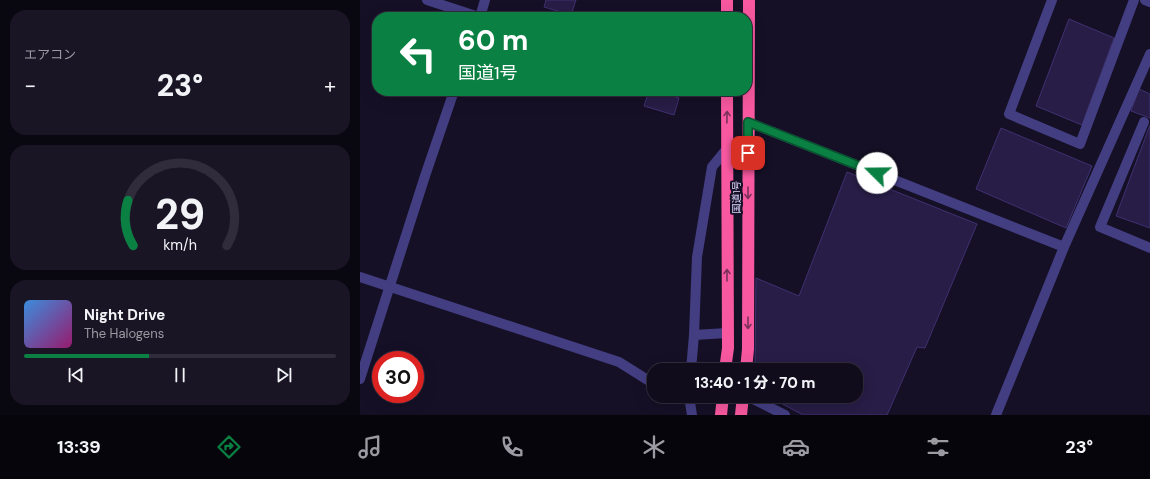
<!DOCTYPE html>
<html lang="ja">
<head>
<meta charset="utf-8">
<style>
  :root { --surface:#100c1c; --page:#191525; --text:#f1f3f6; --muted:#9c9ba3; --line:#302c3b; --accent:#0b8043 }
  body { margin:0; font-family:"DM Sans","Noto Sans JP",sans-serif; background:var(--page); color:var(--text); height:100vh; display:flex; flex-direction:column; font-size:15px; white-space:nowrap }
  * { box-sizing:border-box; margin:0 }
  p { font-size:13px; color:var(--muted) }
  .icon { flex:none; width:22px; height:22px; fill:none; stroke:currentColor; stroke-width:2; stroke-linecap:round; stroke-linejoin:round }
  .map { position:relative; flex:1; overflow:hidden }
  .panel { display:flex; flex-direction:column; gap:10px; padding:10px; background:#09070f; width:360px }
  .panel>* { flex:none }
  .hud { position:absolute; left:12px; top:12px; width:380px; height:84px; border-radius:16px; box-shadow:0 4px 16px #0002,0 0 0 1px var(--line); background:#0b8043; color:#fff; overflow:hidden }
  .speed { position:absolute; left:12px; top:351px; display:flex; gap:8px; font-size:20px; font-weight:700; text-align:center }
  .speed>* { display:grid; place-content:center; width:52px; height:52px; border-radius:50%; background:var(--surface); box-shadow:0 4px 16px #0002,0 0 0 1px var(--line); line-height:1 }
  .speed .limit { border:6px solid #d22; background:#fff; color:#111 }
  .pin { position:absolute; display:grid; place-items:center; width:34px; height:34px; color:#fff; margin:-17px; border-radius:8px; box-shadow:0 2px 6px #0006 }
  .me { position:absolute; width:44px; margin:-22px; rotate:292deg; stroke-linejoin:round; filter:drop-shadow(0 0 3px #0008) }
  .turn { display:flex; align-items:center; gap:14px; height:84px; padding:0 20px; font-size:18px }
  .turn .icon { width:52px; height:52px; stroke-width:2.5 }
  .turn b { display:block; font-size:28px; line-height:34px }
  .big { font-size:30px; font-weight:800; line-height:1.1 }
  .panel .tile { flex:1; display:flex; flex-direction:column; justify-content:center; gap:6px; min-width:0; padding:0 14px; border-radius:16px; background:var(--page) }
  .panel .dial { align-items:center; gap:0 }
  .dial svg { height:104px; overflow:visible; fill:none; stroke:var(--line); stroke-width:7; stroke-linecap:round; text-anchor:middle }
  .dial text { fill:var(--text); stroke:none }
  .song { display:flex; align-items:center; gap:12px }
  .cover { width:48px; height:48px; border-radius:6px; background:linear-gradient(135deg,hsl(210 70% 55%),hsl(320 70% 35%)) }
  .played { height:4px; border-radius:2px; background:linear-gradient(90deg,var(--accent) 40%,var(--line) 40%) }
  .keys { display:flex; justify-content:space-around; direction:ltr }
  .heat { display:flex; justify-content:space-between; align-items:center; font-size:22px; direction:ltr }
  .trip { position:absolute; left:287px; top:363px; width:216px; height:40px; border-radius:16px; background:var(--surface); box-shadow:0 4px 16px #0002,0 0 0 1px var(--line); font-weight:800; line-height:40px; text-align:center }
  .dock { display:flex; height:64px; justify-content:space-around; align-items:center; background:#06050b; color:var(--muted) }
  .dock .icon { width:28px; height:28px }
  .dock .selected { color:var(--accent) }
  .dock b { font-size:18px; color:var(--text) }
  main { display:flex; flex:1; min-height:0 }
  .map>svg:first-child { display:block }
  .building { fill:#271d46; stroke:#3f3171 }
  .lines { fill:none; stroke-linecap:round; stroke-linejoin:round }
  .minor { stroke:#433e82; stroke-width:10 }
  .highway { stroke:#f7589f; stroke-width:12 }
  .oneway { stroke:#7b305c }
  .route-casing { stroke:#07532c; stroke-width:10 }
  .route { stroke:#0b8043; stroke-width:7 }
  .labels { text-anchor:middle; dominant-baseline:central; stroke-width:4; stroke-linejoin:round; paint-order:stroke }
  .street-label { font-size:10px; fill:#ddd7fd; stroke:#151026 }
</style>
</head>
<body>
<main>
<section class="panel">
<div class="tile"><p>エアコン</p>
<div class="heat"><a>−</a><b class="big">23°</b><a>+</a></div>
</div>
<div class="tile dial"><svg viewBox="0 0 100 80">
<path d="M14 69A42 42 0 1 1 86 69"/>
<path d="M14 69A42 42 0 0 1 10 34" stroke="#0b8043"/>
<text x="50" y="56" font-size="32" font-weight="700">29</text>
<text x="50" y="72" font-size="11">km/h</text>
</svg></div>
<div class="tile">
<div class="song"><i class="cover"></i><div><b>Night Drive</b><p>The Halogens</p></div></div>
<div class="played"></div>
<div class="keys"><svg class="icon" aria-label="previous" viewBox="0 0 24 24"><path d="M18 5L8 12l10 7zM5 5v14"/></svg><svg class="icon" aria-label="pause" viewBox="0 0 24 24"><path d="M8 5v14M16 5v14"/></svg><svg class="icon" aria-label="next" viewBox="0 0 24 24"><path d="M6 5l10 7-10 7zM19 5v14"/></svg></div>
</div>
</section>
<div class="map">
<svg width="790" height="415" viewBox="0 0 790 415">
  <rect width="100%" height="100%" fill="#151026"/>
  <path class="building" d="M186,0h30l-5,15 -27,-8z
    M709,19l45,19 -32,87 -46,-19z
    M779,89l11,5v24l-19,-7z
    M289,91h7l23,7 -5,17 -30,-9z
    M790,125v103l-34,-12z
    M641,128l91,38 -26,62 -90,-39z
    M487,172l130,52 -52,124 -8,-1 -30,68h-84l-35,-19h88v-26h-101l1,-92 43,18z"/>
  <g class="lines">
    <path class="minor" d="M67,0l52,17
      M692,0l-43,114 71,30 54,-144
      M785,0l5,2
      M120,17l5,-17
      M388,122l316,125
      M784,122l-44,105 50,21
      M0,277l259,85 35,22
      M334,335l33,-2
      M331,370l3,-35 3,-78 15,-90 14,-17
      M0,379l65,-203 29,-85
      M329,396l3,19
      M387,396l38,19
      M636,415l68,-168 86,-193"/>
    <path class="highway" d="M367,17v-17
      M365,370l3,-22 -1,-257
      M386,370l2,-21 1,-349
      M361,415l2,-19
      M381,415l2,-19"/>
  </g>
  <defs><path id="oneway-shaft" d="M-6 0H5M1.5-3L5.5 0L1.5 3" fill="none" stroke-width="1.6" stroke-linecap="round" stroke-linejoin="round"/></defs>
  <g class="oneway">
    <use href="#oneway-shaft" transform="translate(367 117) rotate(-89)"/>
    <use href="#oneway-shaft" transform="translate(388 193) rotate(90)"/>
    <use href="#oneway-shaft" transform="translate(367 275) rotate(-90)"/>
    <use href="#oneway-shaft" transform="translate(388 323) rotate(90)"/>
  </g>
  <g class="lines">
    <defs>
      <path id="route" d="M388,153v-31l129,51"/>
    </defs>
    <use href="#route" class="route-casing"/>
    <use href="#route" class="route"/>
  </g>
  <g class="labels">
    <g class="street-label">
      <text transform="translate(376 197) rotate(-90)">国道1号</text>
    </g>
  </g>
</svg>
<div class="speed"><div class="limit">30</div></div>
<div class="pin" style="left:388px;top:153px;background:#d93025"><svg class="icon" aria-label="arrive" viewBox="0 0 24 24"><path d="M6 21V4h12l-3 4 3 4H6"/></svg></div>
<svg class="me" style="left:517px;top:173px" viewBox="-20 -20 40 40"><circle r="19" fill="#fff"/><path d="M0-13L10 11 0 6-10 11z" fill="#0b8043"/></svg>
<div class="trip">13:40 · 1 分 · 70 m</div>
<div class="hud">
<div class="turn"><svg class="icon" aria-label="left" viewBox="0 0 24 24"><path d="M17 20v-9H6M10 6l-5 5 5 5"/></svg><div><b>60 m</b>国道1号</div></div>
</div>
</div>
</main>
<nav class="dock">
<b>13:39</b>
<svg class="icon selected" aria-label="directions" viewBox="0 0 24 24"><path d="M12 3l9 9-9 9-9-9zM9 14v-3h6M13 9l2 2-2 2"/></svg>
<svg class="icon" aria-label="music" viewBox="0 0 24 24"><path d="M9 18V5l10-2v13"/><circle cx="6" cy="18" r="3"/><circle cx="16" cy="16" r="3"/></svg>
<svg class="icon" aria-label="phone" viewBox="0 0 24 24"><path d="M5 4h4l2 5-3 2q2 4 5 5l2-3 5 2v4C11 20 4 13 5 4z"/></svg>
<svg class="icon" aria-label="climate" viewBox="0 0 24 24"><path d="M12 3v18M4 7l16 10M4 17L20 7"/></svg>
<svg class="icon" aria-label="car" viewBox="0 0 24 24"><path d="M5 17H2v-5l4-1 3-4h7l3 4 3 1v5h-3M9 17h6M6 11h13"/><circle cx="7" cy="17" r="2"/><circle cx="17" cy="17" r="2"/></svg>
<svg class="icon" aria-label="filters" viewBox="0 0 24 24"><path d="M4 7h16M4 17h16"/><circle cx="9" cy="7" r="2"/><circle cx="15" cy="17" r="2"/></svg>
<b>23°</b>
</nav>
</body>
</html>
